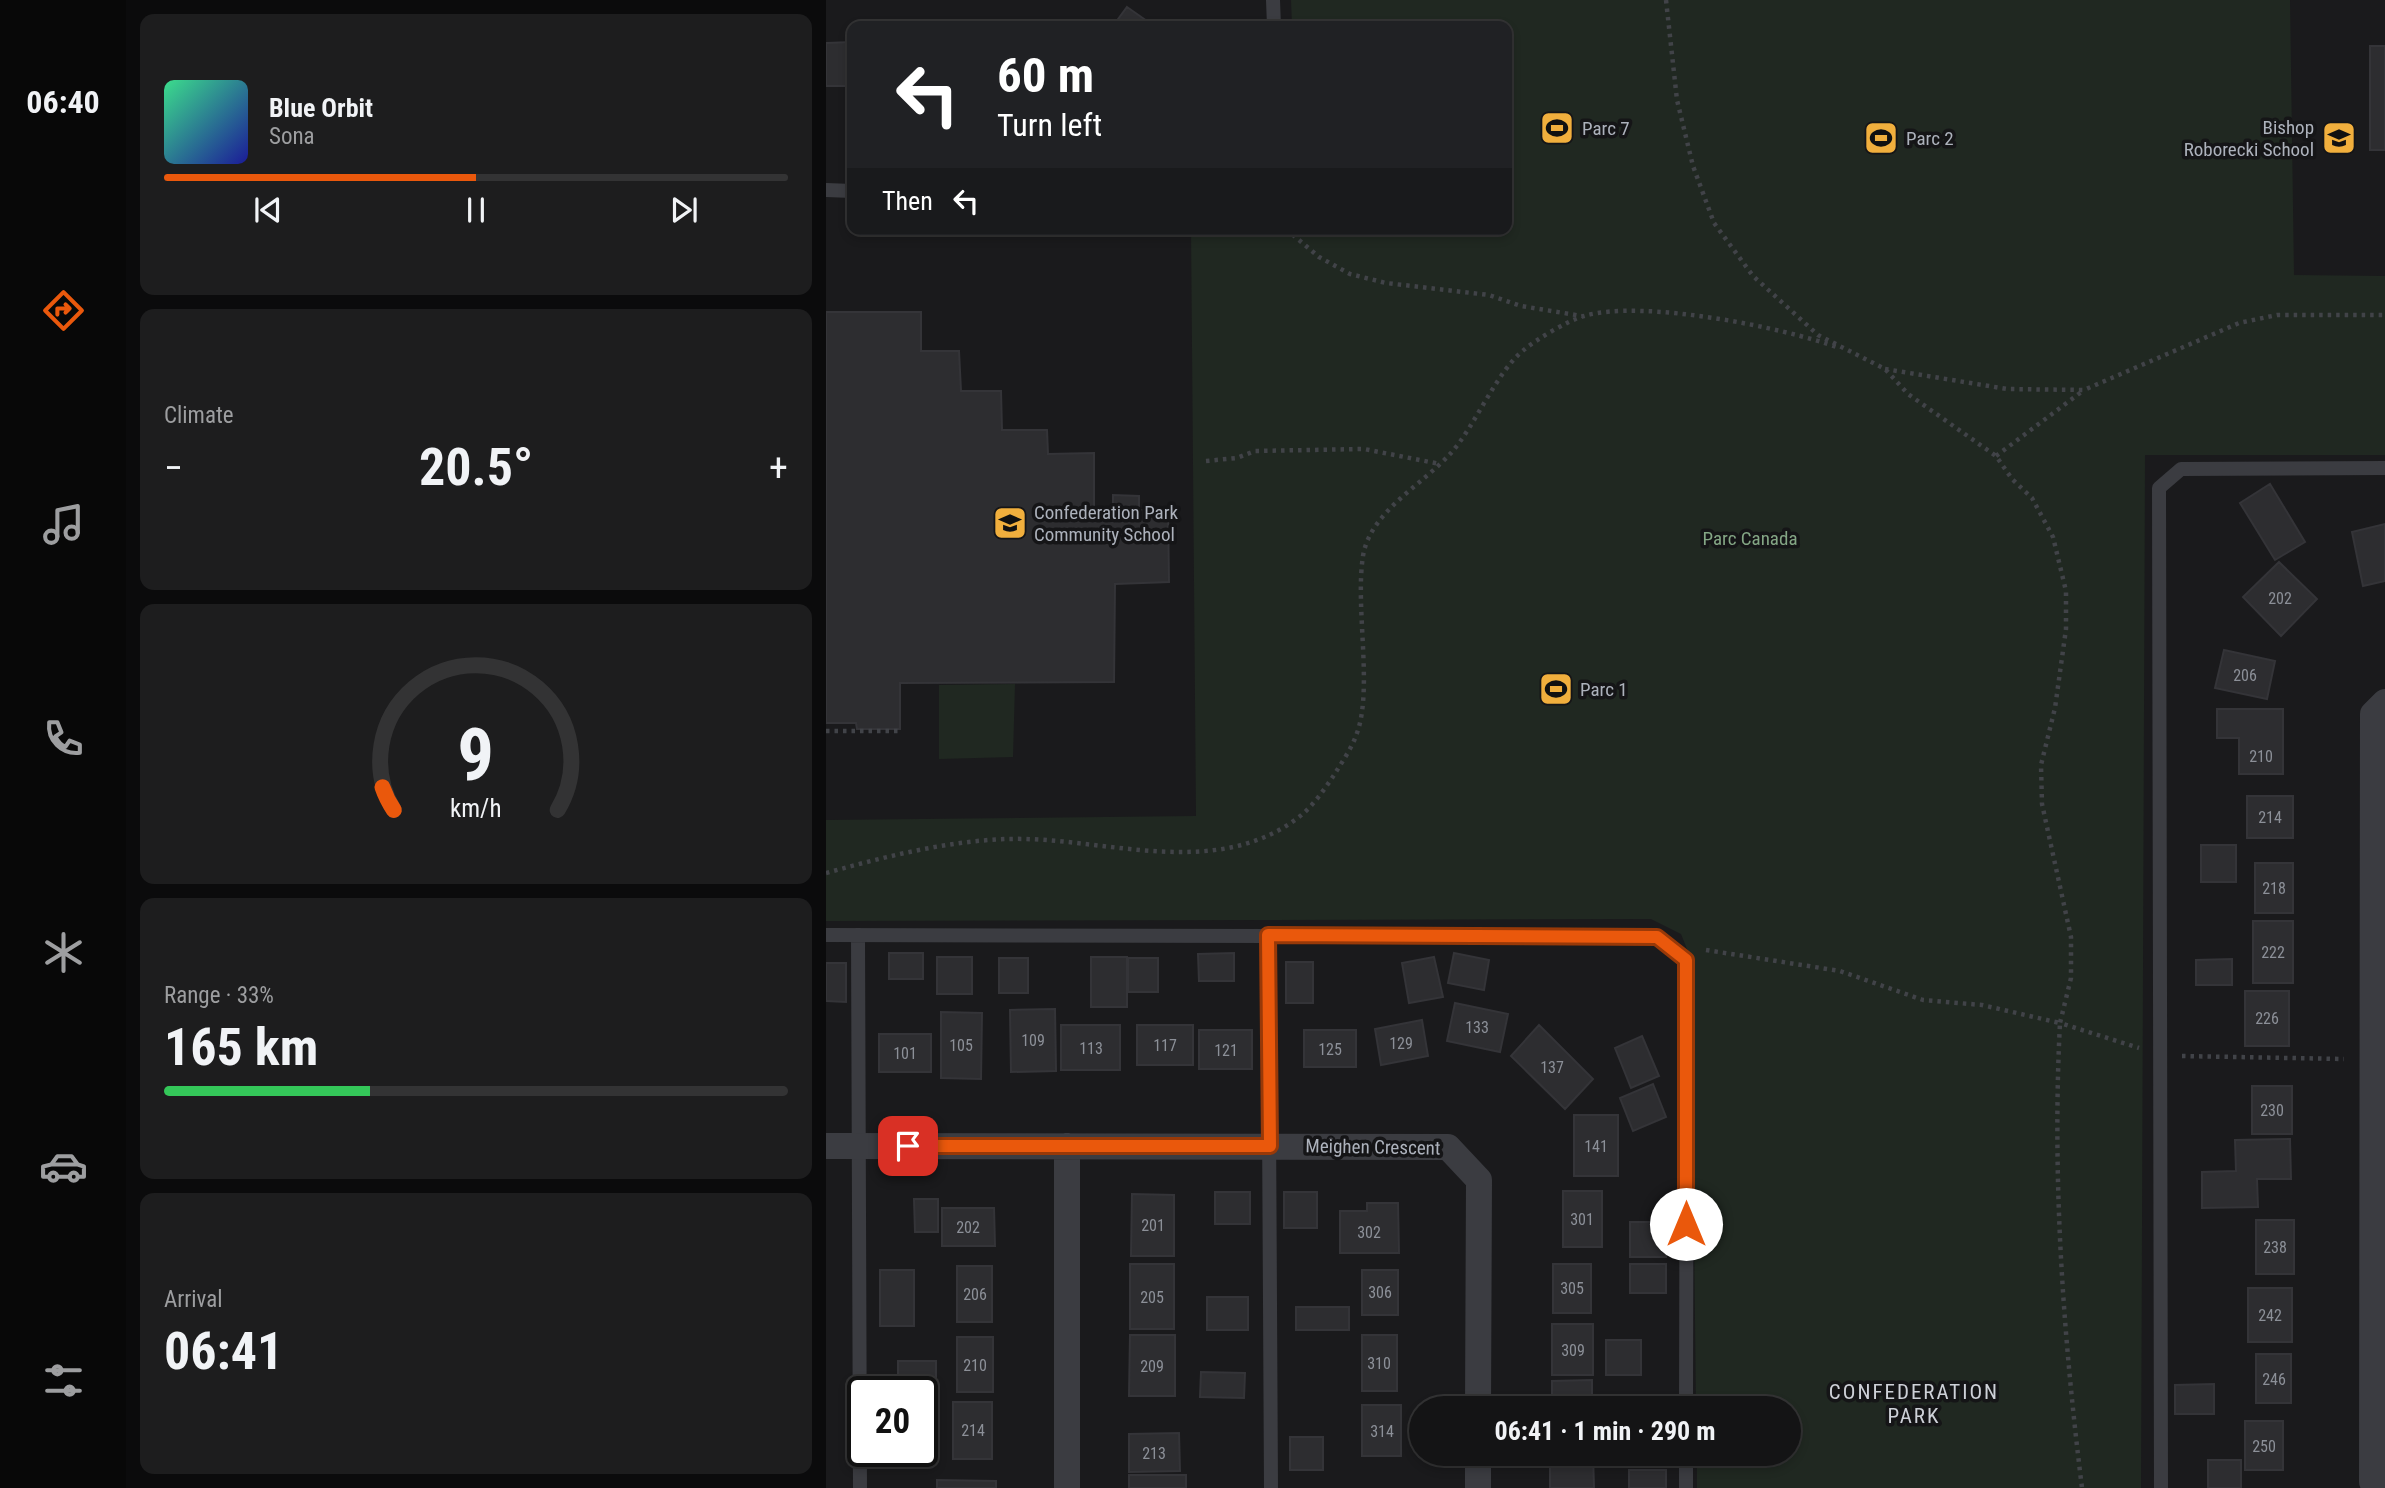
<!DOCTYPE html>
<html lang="en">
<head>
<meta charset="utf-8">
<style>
  :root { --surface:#141415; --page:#1d1d1e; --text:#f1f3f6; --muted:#9d9ea0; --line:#333334; --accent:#ea580c }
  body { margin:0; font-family:"Roboto Condensed",sans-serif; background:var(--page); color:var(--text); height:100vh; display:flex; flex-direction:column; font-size:26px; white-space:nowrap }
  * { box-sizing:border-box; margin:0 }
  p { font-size:23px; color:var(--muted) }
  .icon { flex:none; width:38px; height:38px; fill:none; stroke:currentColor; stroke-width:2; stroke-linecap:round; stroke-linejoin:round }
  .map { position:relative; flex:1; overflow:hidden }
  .sheet { display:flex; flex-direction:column; gap:14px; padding:14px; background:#0b0b0c; width:700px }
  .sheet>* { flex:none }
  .guide { position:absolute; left:21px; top:21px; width:665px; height:214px; border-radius:14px; box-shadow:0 4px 10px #0003,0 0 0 2px var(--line); background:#202124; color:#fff; overflow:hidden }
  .speed { position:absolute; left:21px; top:1376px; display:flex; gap:14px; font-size:35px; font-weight:700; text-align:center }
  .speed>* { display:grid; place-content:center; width:91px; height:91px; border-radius:50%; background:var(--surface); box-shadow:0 4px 10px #0003,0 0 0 2px var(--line); line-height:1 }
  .speed .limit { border:4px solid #111; border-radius:10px; background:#fff; color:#111 }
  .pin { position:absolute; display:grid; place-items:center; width:60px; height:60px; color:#fff; margin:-30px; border-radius:14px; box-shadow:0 4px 10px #0006 }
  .me { position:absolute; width:77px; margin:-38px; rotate:0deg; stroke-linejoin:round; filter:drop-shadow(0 0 5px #0008) }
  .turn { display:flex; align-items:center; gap:24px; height:147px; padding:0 35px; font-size:32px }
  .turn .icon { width:91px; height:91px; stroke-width:2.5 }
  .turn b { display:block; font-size:49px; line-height:60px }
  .then { display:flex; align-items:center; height:66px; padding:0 35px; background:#0003; gap:14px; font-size:26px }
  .big { font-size:52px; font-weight:700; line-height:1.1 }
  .sheet .tile { flex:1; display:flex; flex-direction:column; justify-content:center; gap:10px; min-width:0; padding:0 24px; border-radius:14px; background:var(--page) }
  .sheet .dial { align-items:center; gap:0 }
  .dial svg { height:182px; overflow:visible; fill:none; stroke:var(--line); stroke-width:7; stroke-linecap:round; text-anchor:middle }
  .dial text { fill:var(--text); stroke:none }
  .song { display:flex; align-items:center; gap:21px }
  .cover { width:84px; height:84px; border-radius:10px; background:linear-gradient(135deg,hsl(150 70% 55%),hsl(240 70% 35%)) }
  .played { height:7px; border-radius:4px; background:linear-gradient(90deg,var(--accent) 50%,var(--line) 50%) }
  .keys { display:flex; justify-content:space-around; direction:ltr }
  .heat { display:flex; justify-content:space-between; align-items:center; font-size:38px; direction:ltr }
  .charge { height:10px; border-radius:5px; background:linear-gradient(90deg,#34c759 33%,var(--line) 0) }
  .trip { position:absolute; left:583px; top:1396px; width:392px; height:70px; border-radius:35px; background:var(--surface); box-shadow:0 4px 10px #0003,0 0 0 2px var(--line); font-weight:700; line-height:70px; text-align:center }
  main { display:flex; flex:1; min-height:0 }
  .dock { display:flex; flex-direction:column; width:126px; justify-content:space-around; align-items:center; background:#080808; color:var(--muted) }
  .dock .icon { width:49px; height:49px }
  .dock .on { color:var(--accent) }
  .dock b { font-size:32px; color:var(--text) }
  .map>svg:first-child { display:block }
  .green { fill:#202821 }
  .building { fill:#2d2d30; stroke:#343438; stroke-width:2 }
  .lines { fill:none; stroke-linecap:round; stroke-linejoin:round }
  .path { stroke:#414348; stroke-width:4.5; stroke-dasharray:3.5 5; stroke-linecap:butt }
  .service { stroke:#3b3c41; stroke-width:14 }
  .minor { stroke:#3b3c41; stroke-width:26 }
  .route-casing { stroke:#983908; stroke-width:18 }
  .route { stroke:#ea580c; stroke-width:12 }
  .labels { text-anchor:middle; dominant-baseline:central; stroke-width:7; stroke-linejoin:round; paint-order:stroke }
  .number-label { font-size:16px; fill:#8c9098 }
  .poi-label { font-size:19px; fill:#adb2bc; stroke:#151517; text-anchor:start }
  .park-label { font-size:19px; fill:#84a685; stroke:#151517 }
  .street-label { font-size:19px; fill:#adb2bc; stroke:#151517 }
  .neighbourhood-label { font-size:21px; letter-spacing:2px; fill:#ced1d8; stroke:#151517 }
</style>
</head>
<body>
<main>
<nav class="dock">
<b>06:40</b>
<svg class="icon on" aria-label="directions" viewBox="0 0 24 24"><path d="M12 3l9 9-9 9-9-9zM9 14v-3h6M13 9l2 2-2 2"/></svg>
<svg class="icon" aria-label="music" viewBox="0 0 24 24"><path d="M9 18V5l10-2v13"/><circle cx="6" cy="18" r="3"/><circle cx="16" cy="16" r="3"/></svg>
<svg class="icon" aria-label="phone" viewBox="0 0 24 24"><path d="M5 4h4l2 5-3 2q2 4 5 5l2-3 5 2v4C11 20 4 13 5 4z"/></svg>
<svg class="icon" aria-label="climate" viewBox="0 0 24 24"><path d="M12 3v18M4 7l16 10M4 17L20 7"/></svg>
<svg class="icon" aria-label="car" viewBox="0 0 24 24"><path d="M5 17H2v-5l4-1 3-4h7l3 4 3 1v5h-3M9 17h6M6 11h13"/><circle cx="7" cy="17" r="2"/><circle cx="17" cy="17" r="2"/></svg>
<svg class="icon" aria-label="filters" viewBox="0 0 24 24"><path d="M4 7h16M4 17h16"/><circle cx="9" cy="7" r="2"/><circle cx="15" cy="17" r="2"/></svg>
</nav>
<section class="sheet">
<div class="tile">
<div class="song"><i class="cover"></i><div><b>Blue Orbit</b><p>Sona</p></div></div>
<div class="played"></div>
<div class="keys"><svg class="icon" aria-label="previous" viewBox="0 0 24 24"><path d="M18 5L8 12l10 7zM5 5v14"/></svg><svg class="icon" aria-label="pause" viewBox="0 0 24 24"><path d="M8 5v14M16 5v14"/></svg><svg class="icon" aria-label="next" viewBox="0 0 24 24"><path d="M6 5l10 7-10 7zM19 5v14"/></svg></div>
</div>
<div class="tile"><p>Climate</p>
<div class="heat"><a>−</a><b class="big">20.5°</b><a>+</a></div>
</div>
<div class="tile dial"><svg viewBox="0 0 100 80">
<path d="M14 69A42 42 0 1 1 86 69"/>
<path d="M14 69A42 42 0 0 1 9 59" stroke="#ea580c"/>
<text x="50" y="56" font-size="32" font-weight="700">9</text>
<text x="50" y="72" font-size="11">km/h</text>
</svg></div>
<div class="tile"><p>Range · 33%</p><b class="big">165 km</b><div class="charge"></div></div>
<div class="tile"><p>Arrival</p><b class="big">06:41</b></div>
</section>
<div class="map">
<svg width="1559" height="1488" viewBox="0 0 1559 1488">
  <rect width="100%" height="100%" fill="#1a1a1c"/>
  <path class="green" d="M465,0h999l4,275 91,1v179h-240l-4,1033h-444v-34h91v-45h-92l-5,-450 -10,-25 -30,-15 -825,2v-101l370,-4 -5,-587h316v-203h-215z
    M189,684l-2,73 -74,2v-74z"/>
  <path class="building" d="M301,7l27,19h-41z
    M26,42v44h-26v-43z
    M1544,46h15v104h-15z
    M22,127h4v36h-4z
    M0,312h95v39h38l2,40h40l1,39h45l1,24 46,-1v57h19v-15l26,1v14h29l1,72 -54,2 -1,98 -214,1v46h-43l-1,-6h-30z
    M1444,484l35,58 -30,18 -35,-57z
    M1559,524v57l-22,5 -11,-54z
    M1453,562l38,37 -36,37 -38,-39z
    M1398,650l51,11 -8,38 -52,-11z
    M1391,709h66v65h-44v-36h-22z
    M1421,796h46v42h-46z
    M1375,845h35v37h-35z
    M1429,863h38v50h-38z
    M1427,921h40v62h-40z
    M63,953h34v26h-34z
    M408,953v28h-35l-1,-27z
    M628,953l35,7 -5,30 -36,-7z
    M111,957h35v37h-35z
    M265,957h36v50h-36z
    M608,957l9,40 -34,6 -7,-40z
    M173,958h29v35h-29z
    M302,958h30v34h-30z
    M1406,959v26h-36v-25z
    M460,962h27v41h-27z
    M0,963h20v39l-20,-1z
    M1419,991h44v55h-44z
    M629,1003l53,11 -8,38 -53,-11z
    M229,1009l1,62 -45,1 -1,-62z
    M115,1012l41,1 -1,66 -40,-1z
    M596,1020l6,36 -47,9 -6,-36z
    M235,1025h59v45h-59z
    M311,1025h56v40h-56z
    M713,1025l54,54 -28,30 -54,-53z
    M373,1030h53v39h-53z
    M478,1030h52v37h-52z
    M53,1034h52v38h-52z
    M816,1036l17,40 -28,12 -16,-40z
    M827,1084l13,33 -33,14 -13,-33z
    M1426,1086h40v48h-40z
    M748,1115h44v61h-44z
    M1464,1139l1,40h-34l1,28 -56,1v-36l34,-1 -1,-31z
    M737,1191h39v56h-39z
    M389,1192h35v32h-35z
    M458,1192h33v36h-33z
    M306,1194l42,1v61h-43z
    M88,1199h24v33h-23z
    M541,1203h31l1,50h-59v-42h27z
    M116,1208h52l1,38h-53z
    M1430,1220h38v54h-38z
    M804,1222h35l1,35h-36z
    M304,1264h44v65h-44z
    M727,1264h38v49h-38z
    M804,1264h36v29h-36z
    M131,1266h35v56h-35z
    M54,1270h34v56h-34z
    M536,1270h36v45h-36z
    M1422,1288h44v54h-44z
    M381,1297h41v33h-41z
    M470,1307h53v23h-53z
    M726,1324h41v51h-41z
    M304,1335h45v61h-46z
    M536,1335h35v56h-35z
    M131,1337h36v55h-36z
    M780,1340h35v35h-35z
    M1430,1354h35v49h-35z
    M72,1361h38v32l-38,-2z
    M375,1372l44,1 -1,25 -44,-1z
    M766,1380v29h-40v-28z
    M1388,1384v30h-39v-29z
    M803,1400h36v9h-36z
    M127,1402h39v57h-39z
    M536,1405h39v51h-39z
    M1419,1421h38v49h-38z
    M353,1433l1,38 -51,1v-38z
    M96,1435h11v31h-44v-15h33z
    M464,1437h33v33h-33z
    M724,1454h43l1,34h-44z
    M1382,1460h33v28h-33z
    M803,1470h37v18h-37z
    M303,1475h57v13h-57z
    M111,1480l59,1v7h-59z"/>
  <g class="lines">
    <path class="path" d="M840,0l11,100 16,66 21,57 39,53 65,59 67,34 23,25 88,62 16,23 20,19 21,39 13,54v38l-11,79 -14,57 1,39 29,133v41l-11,45 79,25
      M460,229l33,28 31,17 36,9 103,12 32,11 61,10
      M1059,369l122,20 77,1 155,-67 38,-8h108
      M1170,456l88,-66
      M380,461l31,-3 18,-7 109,-2 76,15
      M0,731h74
      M0,873c58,-16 120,-32 181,-34 95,-3 207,43 292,-22 14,-11 25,-27 35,-42 8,-13 18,-27 23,-42 16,-44 -2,-126 6,-177 7,-44 59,-71 87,-102 25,-27 47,-84 75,-105 12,-10 44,-29 59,-33 57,-17 199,11 255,32
      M880,950l134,21 83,29 59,5 78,18c-8,154 3,312 22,465
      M1356,1056l162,3"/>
    <path class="service" d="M447,0l1,26
      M0,190l26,1
      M0,935l831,2 30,23 -1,449
      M32,935l2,553
      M442,935l3,553
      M860,1488v-34
      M1335,1488l-2,-1000 22,-19 204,-1"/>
    <path class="minor" d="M0,1146l622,1 31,33 -1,229
      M241,1488v-342
      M652,1488v-34
      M1549,1488l-3,-6 1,-768 12,-12"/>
  </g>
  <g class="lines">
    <defs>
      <path id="route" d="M82,1146h362l-2,-211 389,2 29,23v264"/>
    </defs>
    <use href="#route" class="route-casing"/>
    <use href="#route" class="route"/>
  </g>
  <defs>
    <symbol id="stadium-square" viewBox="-11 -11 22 22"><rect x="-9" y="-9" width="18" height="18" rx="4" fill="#f1af3d" stroke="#151517"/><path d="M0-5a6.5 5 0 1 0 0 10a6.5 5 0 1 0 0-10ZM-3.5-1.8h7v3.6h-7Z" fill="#111"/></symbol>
    <symbol id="school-square" viewBox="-11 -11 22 22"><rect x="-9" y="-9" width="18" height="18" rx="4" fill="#f1af3d" stroke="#151517"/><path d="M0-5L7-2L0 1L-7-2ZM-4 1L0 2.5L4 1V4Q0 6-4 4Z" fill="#111"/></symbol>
  </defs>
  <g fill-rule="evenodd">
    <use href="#stadium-square" x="712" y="109" width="38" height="38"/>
    <use href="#stadium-square" x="1036" y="119" width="38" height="38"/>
    <use href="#school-square" x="1494" y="119" width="38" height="38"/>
    <use href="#school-square" x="165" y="504" width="38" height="38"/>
    <use href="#stadium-square" x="711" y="670" width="38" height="38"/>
  </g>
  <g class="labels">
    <g class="number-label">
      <text x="1454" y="598">202</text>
      <text x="1419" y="675">206</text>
      <text x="1435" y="756">210</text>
      <text x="1444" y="817">214</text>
      <text x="1448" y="888">218</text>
      <text x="1447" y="952">222</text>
      <text x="1441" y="1018">226</text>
      <text x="651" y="1027">133</text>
      <text x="207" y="1040">109</text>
      <text x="575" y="1043">129</text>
      <text x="135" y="1045">105</text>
      <text x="339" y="1045">117</text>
      <text x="265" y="1048">113</text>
      <text x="504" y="1049">125</text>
      <text x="400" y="1050">121</text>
      <text x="79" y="1053">101</text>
      <text x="726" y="1067">137</text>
      <text x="1446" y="1110">230</text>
      <text x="770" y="1146">141</text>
      <text x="756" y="1219">301</text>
      <text x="327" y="1225">201</text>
      <text x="142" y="1227">202</text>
      <text x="543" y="1232">302</text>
      <text x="1449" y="1247">238</text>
      <text x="746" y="1288">305</text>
      <text x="554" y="1292">306</text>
      <text x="149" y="1294">206</text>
      <text x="326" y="1297">205</text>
      <text x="1444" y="1315">242</text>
      <text x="747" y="1350">309</text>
      <text x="553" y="1363">310</text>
      <text x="149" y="1365">210</text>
      <text x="326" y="1366">209</text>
      <text x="1448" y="1379">246</text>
      <text x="147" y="1430">214</text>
      <text x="556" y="1431">314</text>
      <text x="1438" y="1446">250</text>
      <text x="328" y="1453">213</text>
    </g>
    <g class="poi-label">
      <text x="1488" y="127" text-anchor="end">Bishop<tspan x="1488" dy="22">Roborecki School</tspan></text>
      <text x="756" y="128">Parc 7</text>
      <text x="1080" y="138">Parc 2</text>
      <text x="208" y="512">Confederation Park<tspan x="208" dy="22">Community School</tspan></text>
      <text x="754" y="689">Parc 1</text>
    </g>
    <g class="park-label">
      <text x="924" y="538">Parc Canada</text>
    </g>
    <g class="street-label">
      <text transform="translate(547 1147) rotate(1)">Meighen Crescent</text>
    </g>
    <g class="neighbourhood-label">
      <text x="1088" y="1392">CONFEDERATION<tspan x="1088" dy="24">PARK</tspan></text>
    </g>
  </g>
</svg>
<div class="speed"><div class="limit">20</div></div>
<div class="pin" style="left:82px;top:1146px;background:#d93025"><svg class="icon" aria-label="arrive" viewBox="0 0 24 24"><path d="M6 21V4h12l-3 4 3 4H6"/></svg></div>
<svg class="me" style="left:860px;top:1224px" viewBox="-20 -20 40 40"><circle r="19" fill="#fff"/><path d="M0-13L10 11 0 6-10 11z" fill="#ea580c"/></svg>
<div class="trip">06:41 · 1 min · 290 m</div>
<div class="guide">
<div class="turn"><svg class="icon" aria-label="left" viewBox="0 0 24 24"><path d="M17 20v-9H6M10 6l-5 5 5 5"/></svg><div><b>60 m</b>Turn left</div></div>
<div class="then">Then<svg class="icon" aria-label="left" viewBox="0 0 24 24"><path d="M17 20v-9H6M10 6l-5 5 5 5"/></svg></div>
</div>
</div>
</main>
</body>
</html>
